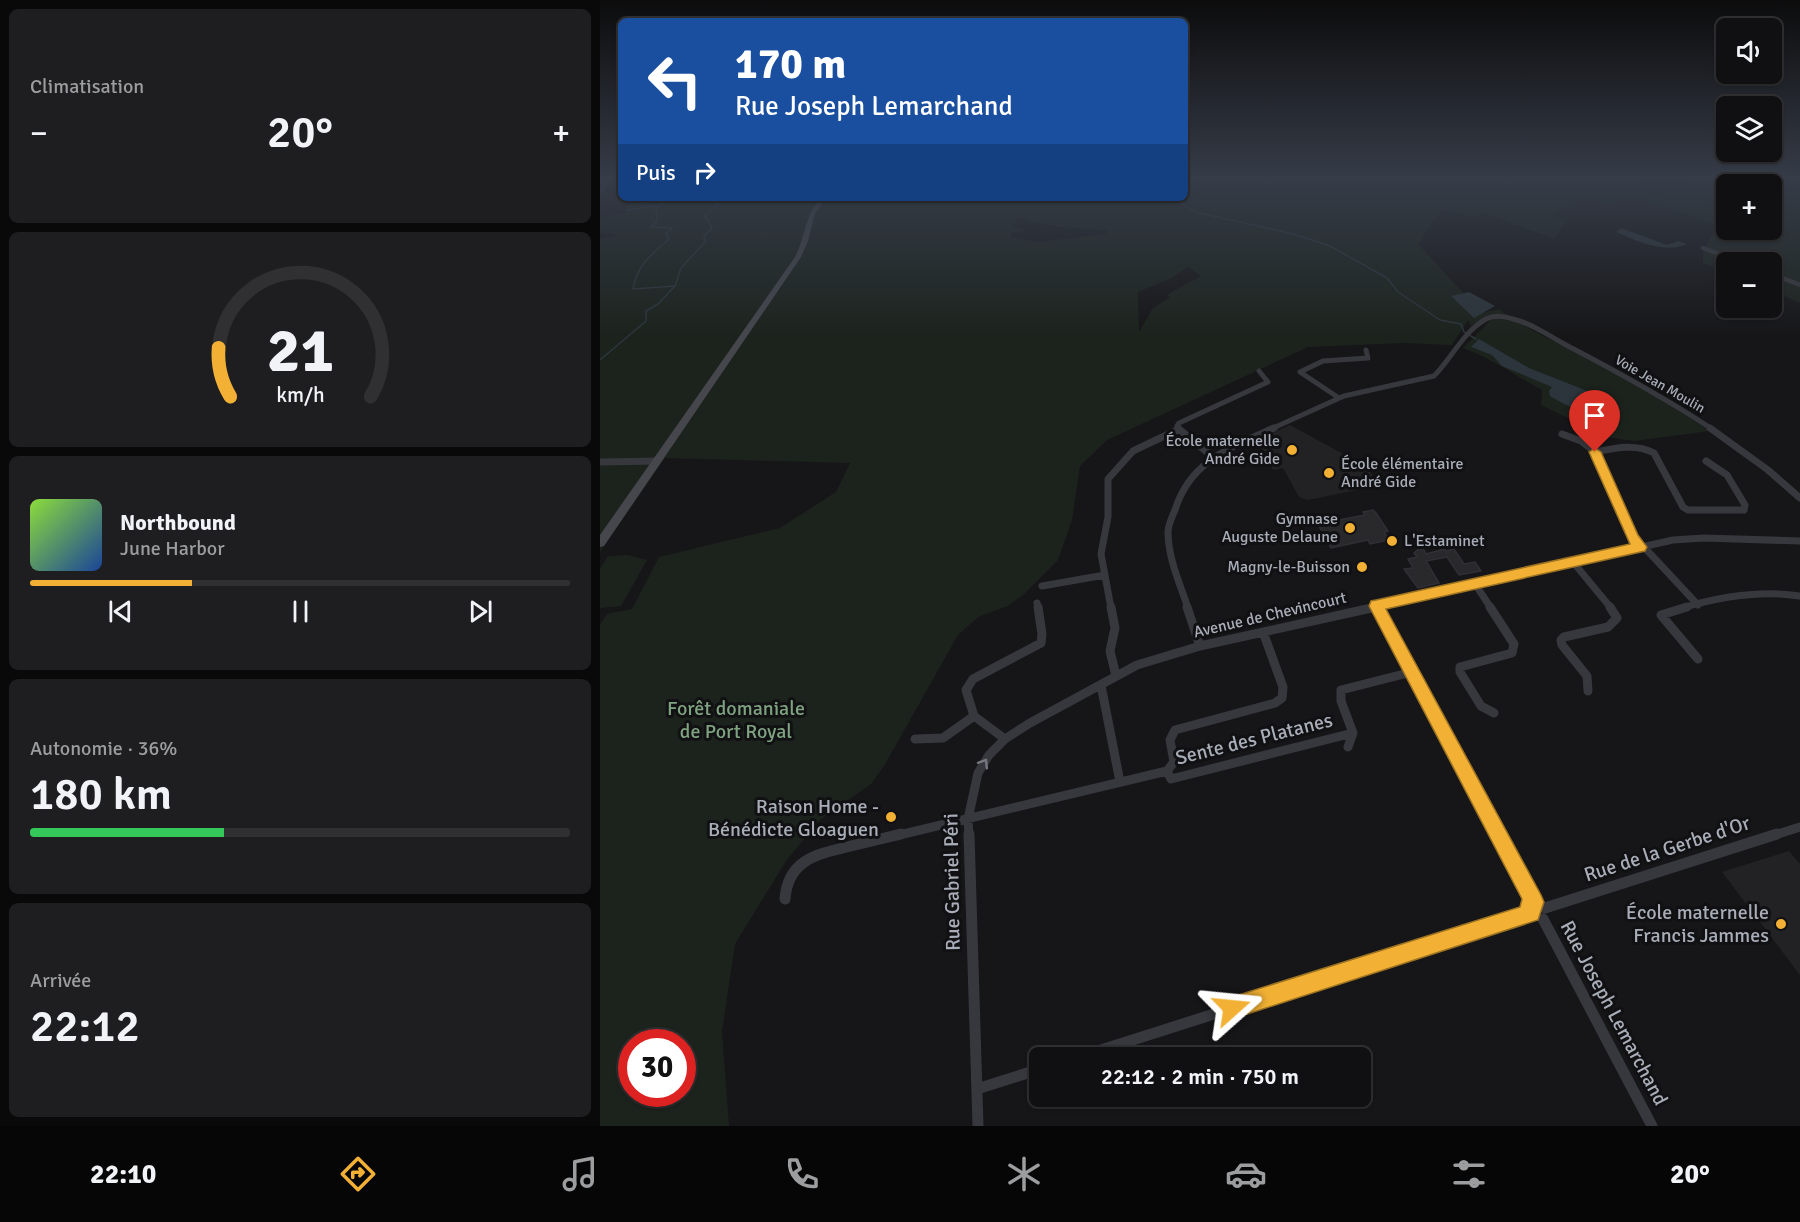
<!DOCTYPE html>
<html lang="fr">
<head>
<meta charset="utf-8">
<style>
  :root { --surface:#101012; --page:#1e1e20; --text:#f1f3f6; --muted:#9c9d9f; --line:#303032; --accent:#f2b134 }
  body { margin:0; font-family:Signika,sans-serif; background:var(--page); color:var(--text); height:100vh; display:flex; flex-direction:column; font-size:22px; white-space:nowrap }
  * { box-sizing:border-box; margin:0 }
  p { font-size:20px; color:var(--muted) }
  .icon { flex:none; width:33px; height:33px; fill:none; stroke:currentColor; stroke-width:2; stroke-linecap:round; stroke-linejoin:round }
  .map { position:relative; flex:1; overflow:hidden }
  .panel { display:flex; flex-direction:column; gap:9px; padding:9px; background:#09090a; width:600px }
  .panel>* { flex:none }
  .hud { position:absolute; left:18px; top:18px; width:570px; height:183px; border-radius:9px; box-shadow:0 2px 4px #0004,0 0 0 2px var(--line); background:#1a4fa0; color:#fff; overflow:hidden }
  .tools { position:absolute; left:1116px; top:18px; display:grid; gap:12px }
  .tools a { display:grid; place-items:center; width:66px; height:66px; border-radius:9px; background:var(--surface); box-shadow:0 2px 4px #0004,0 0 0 2px var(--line); font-size:30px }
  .speed { position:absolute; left:18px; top:1029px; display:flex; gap:12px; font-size:30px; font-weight:700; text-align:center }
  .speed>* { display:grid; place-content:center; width:78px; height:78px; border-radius:50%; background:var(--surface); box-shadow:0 2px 4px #0004,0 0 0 2px var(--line); line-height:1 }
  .speed .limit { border:9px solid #d22; background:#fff; color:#111 }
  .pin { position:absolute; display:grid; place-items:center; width:51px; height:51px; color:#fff; margin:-62px -26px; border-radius:50% 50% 50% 0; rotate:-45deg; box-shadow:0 0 6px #0007 }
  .pin .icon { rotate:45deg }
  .me { position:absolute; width:66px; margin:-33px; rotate:72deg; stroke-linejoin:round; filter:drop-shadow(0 0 4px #0008) }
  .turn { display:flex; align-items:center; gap:21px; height:126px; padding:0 18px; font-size:27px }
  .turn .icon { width:78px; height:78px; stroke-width:2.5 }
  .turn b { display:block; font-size:42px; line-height:51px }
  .then { display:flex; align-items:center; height:57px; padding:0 18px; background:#0003; gap:12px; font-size:22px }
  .big { font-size:45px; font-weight:600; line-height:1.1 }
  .panel .widget { flex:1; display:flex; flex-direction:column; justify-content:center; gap:9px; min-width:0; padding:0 21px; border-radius:9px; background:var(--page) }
  .panel .dial { align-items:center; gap:0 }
  .dial svg { height:156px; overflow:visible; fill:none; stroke:var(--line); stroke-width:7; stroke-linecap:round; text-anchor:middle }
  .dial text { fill:var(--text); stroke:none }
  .song { display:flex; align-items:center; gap:18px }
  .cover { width:72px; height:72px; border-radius:9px; background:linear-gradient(135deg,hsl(90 70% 55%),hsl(220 70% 35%)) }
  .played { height:6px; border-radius:3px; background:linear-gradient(90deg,var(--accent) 30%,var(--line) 30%) }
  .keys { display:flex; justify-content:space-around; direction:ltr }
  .heat { display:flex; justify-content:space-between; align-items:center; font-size:33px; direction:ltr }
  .charge { height:9px; border-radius:4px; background:linear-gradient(90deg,#34c759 36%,var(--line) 0) }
  .trip { position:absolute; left:429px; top:1047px; width:342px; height:60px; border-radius:9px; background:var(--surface); box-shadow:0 2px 4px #0004,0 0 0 2px var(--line); font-weight:600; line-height:60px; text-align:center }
  .tab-bar { display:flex; height:96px; justify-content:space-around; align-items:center; background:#060607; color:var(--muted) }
  .tab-bar .icon { width:42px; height:42px }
  .tab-bar .active { color:var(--accent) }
  .tab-bar b { font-size:27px; color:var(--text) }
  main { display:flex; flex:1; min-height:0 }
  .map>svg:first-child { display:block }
  .built { fill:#222225 }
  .green { fill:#1c231d; fill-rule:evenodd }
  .water { fill:#2c353c }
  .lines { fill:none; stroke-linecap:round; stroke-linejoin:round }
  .stream { stroke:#2c353c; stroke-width:1.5 }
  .building { fill:#29292c; stroke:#303034; stroke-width:1.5 }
  .street-far4 { stroke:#37383d; stroke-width:4.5 }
  .street-far3 { stroke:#37383d; stroke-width:5 }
  .street-far2 { stroke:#37383d; stroke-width:7 }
  .street-far1 { stroke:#37383d; stroke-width:9 }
  .street { stroke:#37383d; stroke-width:11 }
  .secondary { fill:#45474d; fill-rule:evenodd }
  .oneway { stroke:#757881 }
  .route { fill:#f2b134; stroke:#9d7322; stroke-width:1.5 }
  .poi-dot { fill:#f2b134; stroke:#111113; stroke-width:2 }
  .labels { text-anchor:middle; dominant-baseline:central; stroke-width:6; stroke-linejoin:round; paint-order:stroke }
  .far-street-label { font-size:14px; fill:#a8adb8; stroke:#111113 }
  .poi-label { font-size:16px; fill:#a8adb8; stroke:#111113; text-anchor:end }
  .street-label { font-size:16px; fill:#a8adb8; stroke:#111113 }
  .near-park-label { font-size:20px; fill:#7fa381; stroke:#111113 }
  .near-street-label { font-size:20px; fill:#a8adb8; stroke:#111113 }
  .near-poi-label { font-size:20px; fill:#a8adb8; stroke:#111113; text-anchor:end }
</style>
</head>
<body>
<main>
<section class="panel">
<div class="widget"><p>Climatisation</p>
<div class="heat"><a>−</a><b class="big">20°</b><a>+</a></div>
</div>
<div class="widget dial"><svg viewBox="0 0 100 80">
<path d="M14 69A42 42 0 1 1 86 69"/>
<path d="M14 69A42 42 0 0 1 8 44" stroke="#f2b134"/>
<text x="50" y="56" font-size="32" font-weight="700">21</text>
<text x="50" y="72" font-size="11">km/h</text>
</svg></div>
<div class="widget">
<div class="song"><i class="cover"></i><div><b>Northbound</b><p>June Harbor</p></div></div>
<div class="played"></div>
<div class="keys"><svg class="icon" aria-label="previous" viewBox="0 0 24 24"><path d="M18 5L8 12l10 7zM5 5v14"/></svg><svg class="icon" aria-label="pause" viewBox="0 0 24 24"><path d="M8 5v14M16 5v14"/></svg><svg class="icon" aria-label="next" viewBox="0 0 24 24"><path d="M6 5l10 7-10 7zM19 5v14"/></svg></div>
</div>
<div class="widget"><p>Autonomie · 36%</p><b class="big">180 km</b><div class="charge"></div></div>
<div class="widget"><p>Arrivée</p><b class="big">22:12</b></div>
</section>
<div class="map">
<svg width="1200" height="1126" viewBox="0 0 1200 1126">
  <rect width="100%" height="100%" fill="#161618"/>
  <path class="built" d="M690,425l77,42 7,11 -12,11 -54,11 -9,-3 -16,-29 -10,2 -4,-8 3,-3 -2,-5 -19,-11z
    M1189,851l11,13v111l-78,-103z"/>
  <path class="green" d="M585,179h450l19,15 32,-9 -9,-6h123v124l-28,-12v-29h-46v11l-23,-10v-11l14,-27 -82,-27 -26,7 -22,-6 -34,15 14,7 -13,18 -70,-26 -12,3 -30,-7 -24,35 64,69 18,-4 5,5 -15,1 -19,11 -3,-6 -16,25 -47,-2 -97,4 -201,93 -27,26 -8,54 -14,40 -34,34 -16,12 -30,11 -20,18 -74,131 -13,18 -51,36 -34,41 -51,83 -13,87 7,95h-129v-501l7,-11 25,-5 27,-52 121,-29 56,-36 14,-29 -185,-5 -65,94v-313l18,-4 -18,-2v-16l24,-4 7,-15h554zM1126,184h46v46h-46zM416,218l34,8 58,5 -4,3 -65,8 -28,-5v-4l15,-2 -5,-3 -11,-2 5,-2zM588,267l13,9 -33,18 1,4 -16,10 -14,24 -1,-40 34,-14zM32,1042h50v52h-50z
    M893,318l24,4 119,62 74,47 -76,10 -27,-4 -66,-32 1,-15c-26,-14 -51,-32 -79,-42z
    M28,555l19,5 -26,46 -21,2v-39l8,-13z"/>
  <path class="water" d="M1021,228l46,17 11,-4 9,3c-23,10 -50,-3 -71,-12z
    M869,292l26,14 -21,12 -23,-22z
    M879,339l50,29 66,26 12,14 -1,3c-20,6 -39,-5 -56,-15l-1,-5 3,-4 -50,-21 -10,-11 -21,-8z"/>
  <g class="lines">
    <path class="stream" d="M896,179l12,3
      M67,198l1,2 -12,8 1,13 -6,6 21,1 -6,6 3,5c-17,15 -32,26 -36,50l42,-3
      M572,198l23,14 98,22 37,12 57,32 11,14 42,28 21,4 3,8 12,7
      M26,210l31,-4
      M0,360l46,-39v-10l12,-7 17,-18 6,-18 24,-26 -1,-6 8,-8 -7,-12 19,-18"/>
  </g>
  <path class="building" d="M773,510l3,3 12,18 -4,1 5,8 -19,4 -2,-4 -37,8 -13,-24 47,-9 -2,-3z
    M822,546l4,8 19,-5 1,2 8,-2 10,15 11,-2 6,9 -22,4 -12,-18 -21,4 13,22 -21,5 -14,-19 9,-1 -5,-9 9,-2 -3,-4z"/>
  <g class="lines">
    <path class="street-far4" d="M0,192l10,-13
      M1103,248l38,14
      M1172,274l28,11"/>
    <path class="street-far3" d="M739,398l-39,-26 23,-11 45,-3 -2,-8
      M579,429l-2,-3 2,-3 89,-41 -9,-11
      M671,429l73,-33 90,-20c18,-18 29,-44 52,-57 8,-4 18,-3 27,0 18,4 36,17 53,26 50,26 99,53 146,84"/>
    <path class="street-far2" d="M1110,428l58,42 32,28
      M579,429l34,28
      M962,434l19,7 14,11 38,86 7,9
      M995,452c20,-4 40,-9 59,1l29,54 5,3h56l1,-5 -18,-30 -21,-14
      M0,462l56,-1
      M1043,546l55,59
      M973,562l38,46
      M875,584l16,24
      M442,586l63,-11
      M437,603l1,5
      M776,606l1,2
      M511,608l-10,-54 7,-37v-38l25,-28 46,-22
      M588,608c-8,-24 -20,-50 -20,-76 0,-7 4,-15 7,-22 15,-49 56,-63 99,-82
      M769,608l304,-68 31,-2 96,3
      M1082,608c37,-11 78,-18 117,-12"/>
    <path class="street-far1" d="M511,607l4,21 -5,23 6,25
      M587,607l13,39
      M776,607l123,229
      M890,607l24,37 -2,9 -52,14v5l21,34 13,7
      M1087,607l-26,8 37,44
      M501,685l19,97
      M988,691l-1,-15 -25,-31 -1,-5 3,-3 44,-10 9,-9 -7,-11
      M315,739l28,-1 31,-22
      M405,739l-31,-23 -8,-26 7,-11 68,-36 1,-9 -4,-27
      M748,747l5,-14 -12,-32v-11l71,-18
      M567,771l4,8 182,-46
      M295,836l272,-65 7,-9 -4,-22 5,-10 100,-27 7,-5 1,-11 -20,-55
      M369,836l-1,-17 10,-46 11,-18 16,-16 25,-16 107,-58 63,-19 176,-39
      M1172,836l28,-9"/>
    <path class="street" d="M369,834l9,292
      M898,834l36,67
      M185,899c3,-40 33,-45 66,-53 17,-4 33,-8 50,-12
      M945,908l232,-74
      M943,919l109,207
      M476,1058l455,-145
      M377,1089l63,-20"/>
    <path class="secondary" d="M221,198h6l-12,15 -7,28 -7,16 -197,289 -4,1v-12l195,-278c11,-21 9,-41 26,-59z"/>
  </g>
  <defs><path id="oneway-chevron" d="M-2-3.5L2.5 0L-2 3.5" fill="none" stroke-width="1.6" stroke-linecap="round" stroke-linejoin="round" transform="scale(1.5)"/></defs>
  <use class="oneway" href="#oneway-chevron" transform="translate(384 763) rotate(-58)"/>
  <linearGradient id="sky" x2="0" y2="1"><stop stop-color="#0c0c0d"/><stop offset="0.53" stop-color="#363c48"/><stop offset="1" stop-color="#363c48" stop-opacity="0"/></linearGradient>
  <rect width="1200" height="337" fill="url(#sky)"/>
  <path class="route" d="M995,448l6,4 37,83 9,12 -2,4 -259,58 155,286 3,7 -6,18 -306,99 -7,-4 -4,-7 4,-8 7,-3 288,-90 2,-8 -153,-293 2,-5 5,-1 254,-56 -41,-92z"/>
  <g class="poi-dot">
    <circle cx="692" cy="450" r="6"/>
    <circle cx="729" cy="473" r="6"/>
    <circle cx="750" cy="528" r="6"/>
    <circle cx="792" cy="541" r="6"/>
    <circle cx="762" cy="567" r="6"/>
    <circle cx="291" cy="817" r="6"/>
    <circle cx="1181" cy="924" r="6"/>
  </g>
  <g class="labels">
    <g class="far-street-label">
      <text transform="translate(1060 384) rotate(30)">Voie Jean Moulin</text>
    </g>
    <g class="poi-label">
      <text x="680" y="441">École maternelle<tspan x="680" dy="18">André Gide</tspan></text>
      <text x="741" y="464" text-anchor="start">École élémentaire<tspan x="741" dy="18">André Gide</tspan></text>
      <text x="738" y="519">Gymnase<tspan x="738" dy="18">Auguste Delaune</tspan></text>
      <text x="804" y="541" text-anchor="start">L'Estaminet</text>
      <text x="750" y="567">Magny-le-Buisson</text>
    </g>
    <g class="street-label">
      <text transform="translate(670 615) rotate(-13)">Avenue de Chevincourt</text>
    </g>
    <g class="near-park-label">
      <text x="136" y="708">Forêt domaniale<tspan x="136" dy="23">de Port Royal</tspan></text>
    </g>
    <g class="near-street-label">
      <text transform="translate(654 739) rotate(-14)">Sente des Platanes</text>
      <text transform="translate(1067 849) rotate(-18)">Rue de la Gerbe d'Or</text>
      <text transform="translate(352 882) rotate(-91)">Rue Gabriel Péri</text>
      <text transform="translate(1014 1013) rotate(62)">Rue Joseph Lemarchand</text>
    </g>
    <g class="near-poi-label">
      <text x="279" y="806">Raison Home -<tspan x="279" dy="23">Bénédicte Gloaguen</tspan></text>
      <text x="1169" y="912">École maternelle<tspan x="1169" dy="23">Francis Jammes</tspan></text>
    </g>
  </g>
</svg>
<div class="tools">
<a><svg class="icon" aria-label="sound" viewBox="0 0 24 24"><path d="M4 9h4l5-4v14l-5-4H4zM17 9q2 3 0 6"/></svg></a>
<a><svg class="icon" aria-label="layers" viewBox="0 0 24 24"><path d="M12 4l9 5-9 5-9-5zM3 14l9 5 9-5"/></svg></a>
<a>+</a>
<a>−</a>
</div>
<div class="speed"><div class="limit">30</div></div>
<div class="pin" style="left:995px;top:452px;background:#d93025"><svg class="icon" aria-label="arrive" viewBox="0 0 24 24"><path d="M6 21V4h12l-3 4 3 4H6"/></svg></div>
<svg class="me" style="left:632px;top:1008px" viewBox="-20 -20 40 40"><path d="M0-17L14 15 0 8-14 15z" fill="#f2b134" stroke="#fff" stroke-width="4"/></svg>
<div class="trip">22:12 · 2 min · 750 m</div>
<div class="hud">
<div class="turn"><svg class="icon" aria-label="left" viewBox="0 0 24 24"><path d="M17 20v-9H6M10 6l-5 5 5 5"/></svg><div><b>170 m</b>Rue Joseph Lemarchand</div></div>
<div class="then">Puis<svg class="icon" aria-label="right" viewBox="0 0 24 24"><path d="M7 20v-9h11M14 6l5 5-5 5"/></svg></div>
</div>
</div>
</main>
<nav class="tab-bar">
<b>22:10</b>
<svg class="icon active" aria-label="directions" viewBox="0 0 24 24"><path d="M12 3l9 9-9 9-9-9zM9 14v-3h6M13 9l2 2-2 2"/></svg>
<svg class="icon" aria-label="music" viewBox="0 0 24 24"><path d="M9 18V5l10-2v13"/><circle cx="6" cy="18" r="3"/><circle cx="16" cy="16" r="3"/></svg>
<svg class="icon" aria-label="phone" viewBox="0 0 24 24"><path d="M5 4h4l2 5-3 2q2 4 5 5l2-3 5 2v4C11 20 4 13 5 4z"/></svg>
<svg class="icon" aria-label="climate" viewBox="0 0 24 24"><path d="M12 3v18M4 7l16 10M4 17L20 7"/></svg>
<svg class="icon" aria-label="car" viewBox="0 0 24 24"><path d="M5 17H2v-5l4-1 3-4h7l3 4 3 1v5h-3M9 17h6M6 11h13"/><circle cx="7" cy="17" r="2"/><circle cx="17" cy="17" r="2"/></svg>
<svg class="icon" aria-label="filters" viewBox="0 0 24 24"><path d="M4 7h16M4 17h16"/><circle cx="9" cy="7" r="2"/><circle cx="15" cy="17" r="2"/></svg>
<b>20°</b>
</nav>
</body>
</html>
